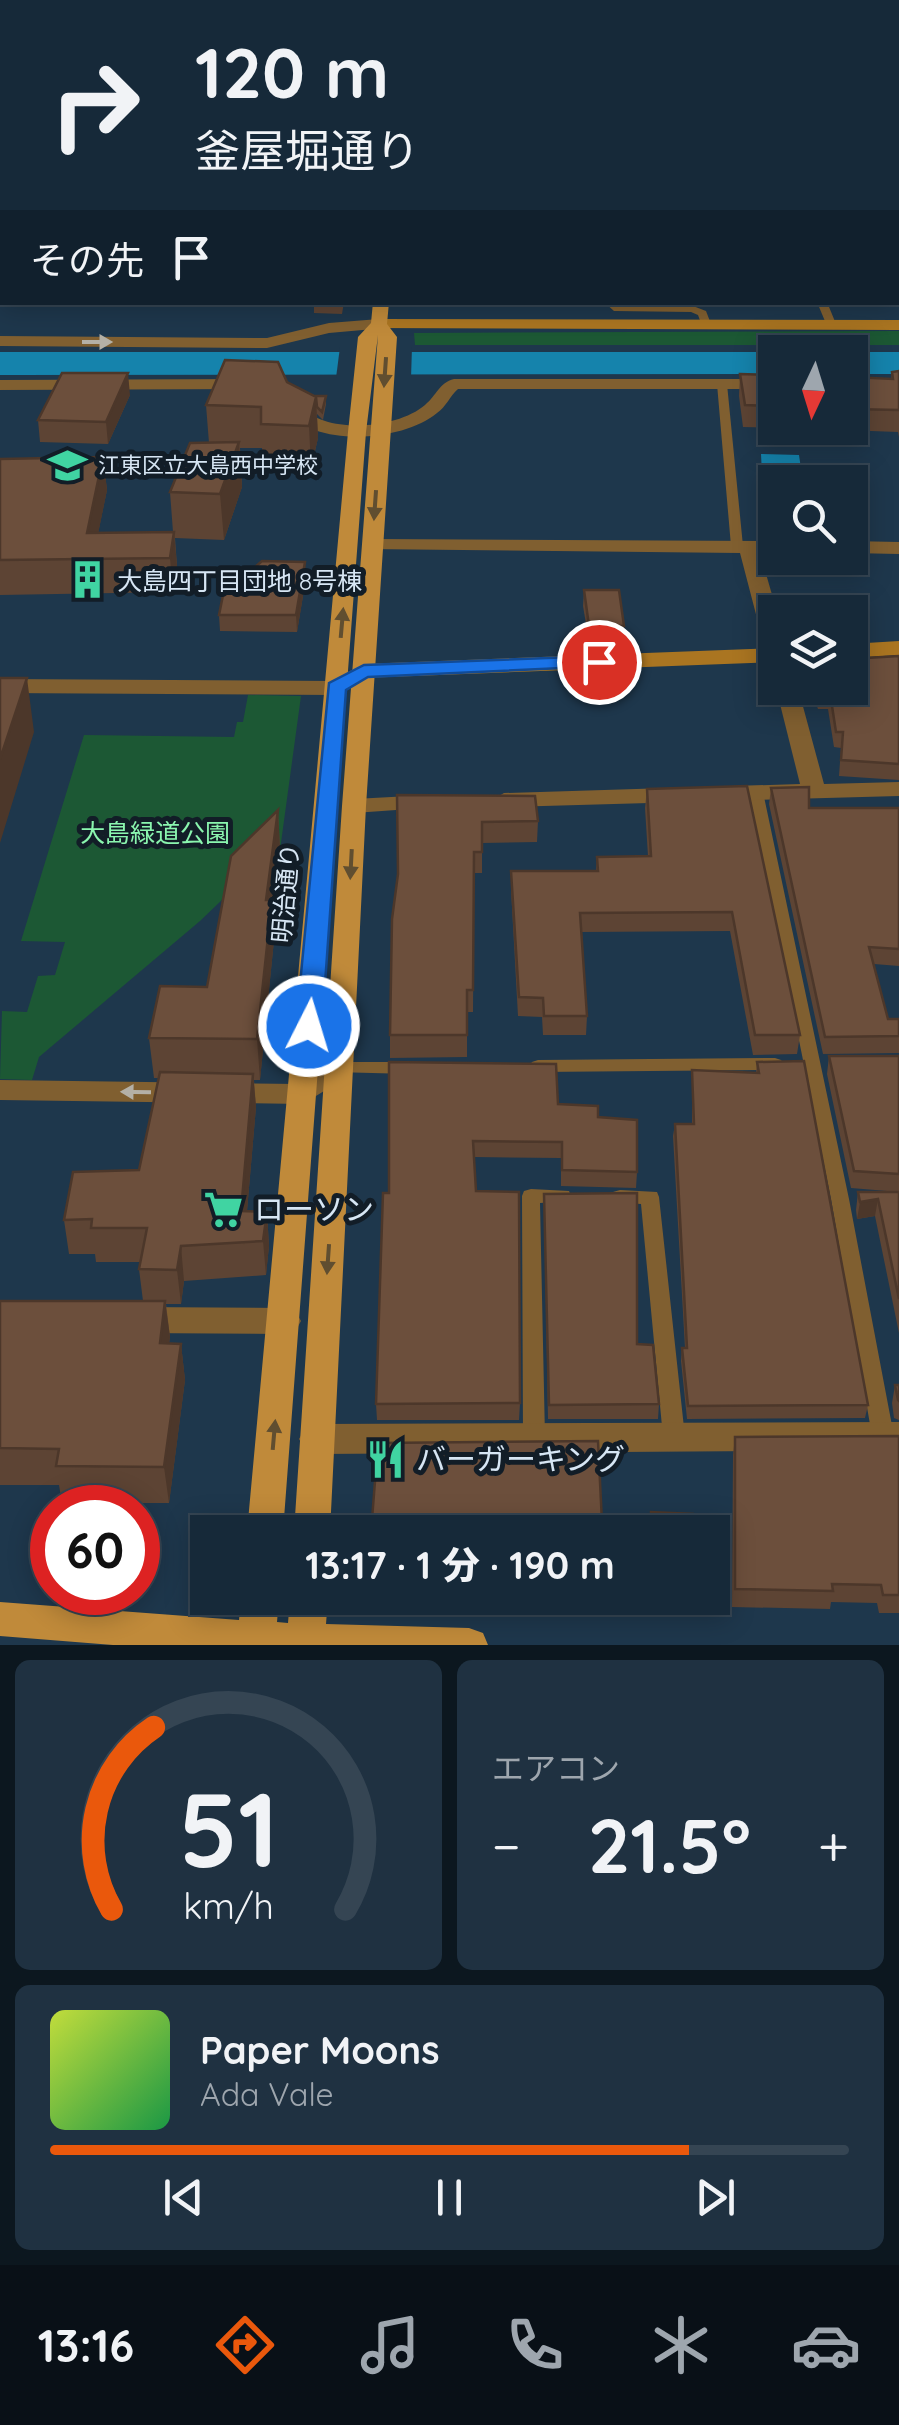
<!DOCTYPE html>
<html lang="ja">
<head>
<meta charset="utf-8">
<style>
  :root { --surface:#162939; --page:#1f3141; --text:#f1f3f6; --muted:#9ea6ae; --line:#354553; --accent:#ea580c }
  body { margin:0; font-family:Quicksand,"Noto Sans JP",sans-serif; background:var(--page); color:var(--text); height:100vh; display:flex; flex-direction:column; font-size:38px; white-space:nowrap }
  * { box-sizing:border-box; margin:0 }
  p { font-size:32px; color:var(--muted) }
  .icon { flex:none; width:55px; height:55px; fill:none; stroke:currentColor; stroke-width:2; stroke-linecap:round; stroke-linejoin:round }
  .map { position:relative; height:1645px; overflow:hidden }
  .details { display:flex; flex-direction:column; gap:15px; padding:15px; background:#0c171f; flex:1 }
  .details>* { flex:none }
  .guide { position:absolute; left:0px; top:0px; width:900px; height:305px; box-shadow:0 5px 25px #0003,0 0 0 2px var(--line); background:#162939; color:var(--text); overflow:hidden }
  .needle { width:65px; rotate:184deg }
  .fabs { position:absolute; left:758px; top:335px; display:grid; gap:20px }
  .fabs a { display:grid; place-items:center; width:110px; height:110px; border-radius:0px; background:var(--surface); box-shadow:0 5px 25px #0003,0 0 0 2px var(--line); font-size:50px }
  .speed { position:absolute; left:30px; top:1485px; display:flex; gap:20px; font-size:50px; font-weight:700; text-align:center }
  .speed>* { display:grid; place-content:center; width:130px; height:130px; border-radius:50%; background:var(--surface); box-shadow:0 5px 25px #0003,0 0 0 2px var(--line); line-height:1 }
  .speed .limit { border:15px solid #d22; background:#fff; color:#111 }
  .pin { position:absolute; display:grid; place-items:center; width:85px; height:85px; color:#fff; margin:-42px; border:5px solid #fff; border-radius:50%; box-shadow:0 2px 10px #0007 }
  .me { position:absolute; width:110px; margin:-55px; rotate:5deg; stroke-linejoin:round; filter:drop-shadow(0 0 8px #0008) }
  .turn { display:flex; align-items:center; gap:35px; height:210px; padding:0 30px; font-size:45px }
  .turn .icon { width:130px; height:130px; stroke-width:2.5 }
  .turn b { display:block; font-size:70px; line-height:85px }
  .then { display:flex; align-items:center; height:95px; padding:0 30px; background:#0003; gap:20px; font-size:38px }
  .big { font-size:75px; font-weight:800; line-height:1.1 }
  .details .card { flex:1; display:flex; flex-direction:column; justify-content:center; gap:15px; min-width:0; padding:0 35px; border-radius:15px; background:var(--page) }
  .details .dial { align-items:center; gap:0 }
  .dial svg { height:260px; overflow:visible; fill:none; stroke:var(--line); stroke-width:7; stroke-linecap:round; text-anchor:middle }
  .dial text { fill:var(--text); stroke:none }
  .song { display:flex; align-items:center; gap:30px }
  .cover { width:120px; height:120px; border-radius:15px; background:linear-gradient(135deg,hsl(70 70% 55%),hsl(140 70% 35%)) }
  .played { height:10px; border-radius:5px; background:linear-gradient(90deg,var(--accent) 80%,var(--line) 80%) }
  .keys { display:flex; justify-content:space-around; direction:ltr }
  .heat { display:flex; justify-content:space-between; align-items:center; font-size:55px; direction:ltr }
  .details .tiles { flex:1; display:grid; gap:15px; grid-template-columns:1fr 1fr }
  .card:last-child { grid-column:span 2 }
  .trip { position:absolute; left:190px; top:1515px; width:540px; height:100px; border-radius:0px; background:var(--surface); box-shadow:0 5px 25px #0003,0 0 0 2px var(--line); font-weight:800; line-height:100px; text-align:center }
  .tab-bar { display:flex; height:160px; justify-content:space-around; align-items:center; background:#091017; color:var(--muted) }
  .tab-bar .icon { width:70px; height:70px }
  .tab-bar .selected { color:var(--accent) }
  .tab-bar b { font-size:45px; color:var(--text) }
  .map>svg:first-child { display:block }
  .green { fill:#1c5834 }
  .water { fill:#1583ac }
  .pier { fill:#1e374c }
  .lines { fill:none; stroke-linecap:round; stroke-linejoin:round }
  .lane { fill:#805f30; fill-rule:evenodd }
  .street { fill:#805f30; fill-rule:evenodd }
  .secondary { fill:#aa7521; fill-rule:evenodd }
  .primary { fill:#c08a3a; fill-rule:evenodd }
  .wall { fill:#5d4434 }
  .shaded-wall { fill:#4c372a }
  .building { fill:#6c4f3c; stroke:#4c372a; stroke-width:2.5 }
  .oneway { fill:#b4b0a6 }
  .oneway2 { fill:#604e30 }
  .route { fill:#1a73e8; stroke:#114b97; stroke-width:2.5 }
  .labels { text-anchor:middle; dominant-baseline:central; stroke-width:10; stroke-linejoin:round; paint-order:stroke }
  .far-poi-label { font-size:22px; fill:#d7e6f4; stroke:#121d27; text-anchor:start }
  .poi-label { font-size:25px; fill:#d7e6f4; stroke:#121d27; text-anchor:start }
  .park-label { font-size:25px; fill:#8bf6af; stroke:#121d27 }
  .street-label { font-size:25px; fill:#d7e6f4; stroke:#121d27 }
  .near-poi-label { font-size:30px; fill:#d7e6f4; stroke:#121d27; text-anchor:start }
</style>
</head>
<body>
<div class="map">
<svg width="899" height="1645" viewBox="0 0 899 1645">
  <rect width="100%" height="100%" fill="#1e374c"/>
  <path class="green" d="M899,331v14h-484l-1,-12z
    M248,695l53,1 -21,154h-6l-74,71 -161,136 -7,23 -32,-1 2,-68 25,1 11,-36 17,-1 10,-33 -44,-1 63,-206 150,2 3,-15h6z"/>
  <path class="water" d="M0,352h899v22h-49v-22h-75v22l-775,1z
    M761,454l38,1 4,27h-28v13l-12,-1z"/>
  <path class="pier" d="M340,347h72l-1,31h-75z"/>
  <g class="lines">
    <path class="lane" d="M0,49h2v4h-2z
      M0,71h2v4h-2z
      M0,85h2v4h-2z
      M898,265h1v6h-1z
      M604,302h11l2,3 76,1 13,5 5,13 -9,2 -4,-11 -7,-3 -77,-1z
      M817,302h10l9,22 -1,2h-8z
      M722,381l5,3 16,162 -6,4 -6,-4 -14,-162z
      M756,788l7,4 86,407 45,237 -4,6 -7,3 -7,-3 -4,-6 -41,-237 -82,-407z
      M775,1058l6,2 3,4 -3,4 -6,2 -237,2 -6,-2 -3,-4 3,-4 6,-2z
      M340,1062h70l6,2 3,4 -3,4 -6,2 -76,-2 -3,-4 3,-4z
      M531,1189l38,2 2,5 -2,5 -29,2 5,234 -4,6 -7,3 -7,-3 -4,-6 -1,-241 2,-5z
      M620,1190l37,2 2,5 26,240 -4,6 -7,3 -7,-3 -4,-6 -22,-233 -28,-2 -2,-5 2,-5z"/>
    <path class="street" d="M368,0h12v2h-11z
      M0,100l2,1v8l-2,-1z
      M0,126h2v8h-2z
      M379,319l8,5 -2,4 -56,5 -62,15 -267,-2v-10l267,2 62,-15z
      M454,379h321v10h-317c-8,7 -12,18 -21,24 -35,29 -123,35 -152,-3l15,-4c26,29 97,23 125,-1 12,-10 14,-22 29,-26z
      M0,380l249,-1 9,5 -9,5 -249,1z
      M373,539l402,2v12h-15l17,59 -2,40 -11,-7 -24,-92 -374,-4v-8z
      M850,541l49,1v12l-49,-1z
      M363,664l11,7 -3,5 -35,19 -336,-2v-14l331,2z
      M776,688h22l26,96 75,-2v14l-395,11 -12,-7 12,-7 296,-9z
      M429,795l12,7 -3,5 -84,6 -12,-7 12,-7z
      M340,1058l10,3 5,7 -5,7 -47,29 -303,-4v-20l297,4z
      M134,1307l150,1 12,4 5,9 -5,9 -12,4 -150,-1 -12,-4 -5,-9 5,-9z
      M899,1422v28l-582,4 -12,-5 -6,-10 6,-10 12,-5z"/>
    <path class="secondary" d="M765,0h12l2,2h-12z
      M0,162h2v8h-2z
      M898,176h1v10h-1z
      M379,319l520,1v10l-526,-2 -2,-4z
      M899,641v14l-49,3v-14z
      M775,648v14l-412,16 -11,-7 11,-7z"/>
    <path class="primary" d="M297,0h12l1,2h-11z
      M373,302h16l-2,22 10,13 -31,469 -36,726h-36l48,-726 36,-471 -12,97 -83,1100h-36l101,-1100 10,-95 13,-14z
      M241,1598h38l-2,24 11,1 2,-25h38l-2,26 143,4 14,5 5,12h-375l-113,-9v-34l239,18z"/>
  </g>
  <path class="wall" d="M838,0h61v55l-1,-1v-52h-57z
    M898,192l1,2v54h-1z
    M314,302h30l-2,12 -28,-1z
    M899,371v66l-1,-5 -54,-2v-2h6v-51l41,2 1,-7z
    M740,374l35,1v53h12l-44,-1 -4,-31z
    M287,382l27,14h12v8l-3,16 -6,-6 1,24 -7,30 -48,-2 -1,-18h-22l2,39 -18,53 -49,-2 2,28 -4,26 -173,3v-136l103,-2 4,33 -9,43 75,-1 -3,-40 39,-49 -3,-38z
    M130,395l-22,49 -68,-2 -2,-22z
    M306,578l-9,54 -77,-1 -1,-16z
    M584,590l40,36 -1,16h-34l-6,-36z
    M899,656v124l-60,-4 2,-28 -7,-1 -6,-38h-10l-8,-21h40z
    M747,786l53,249 -3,19 -44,1 -23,-124 -148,1 5,84 -1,19h-43l-1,-18 -24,-1 -7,-126v-19h85l1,-14 51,-1 -3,-48 2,-19z
    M771,788l38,20h90v158l-25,-2 14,55h11v34l-76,1 -54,-250z
    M397,795l141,26 -1,21 -55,1v30h-8l-1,139h-6v45l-77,1v-23l8,-161z
    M278,810l2,38 -8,62 2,30 -14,140h-6l2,27 -9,104 20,1 2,34 -3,29 -82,6 -3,23h-15l4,33 -1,6 12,1 4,36 -16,123h-107l-3,-18h-59v-184h143l-4,-32 2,-7h-45l-1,-8h-26l-5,-34 75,-50 20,-92h-5l-5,-40 58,-51z
    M829,1056h70v136l-48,-4 -24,-114z
    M389,1062l169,42 40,13 39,55 -1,16 -75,-2v-28l-87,-1 2,34 44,212 -1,17h-142l-1,-16 13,-211z
    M757,1062l111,343 -3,13 -178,1 -6,-58 1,-13h3l-12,-212 2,-12h17v-54l64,3z
    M858,1192h41v141l-24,-117 -18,3 -1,-9z
    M544,1194l115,210 -1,15h-110z
    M895,1385h4v35l-5,-2 -2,-15z
    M899,1436v177h-20l-2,-10 -46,-1 -1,7 -98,-2 1,-152 2,-18z
    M399,1598h70v3l-68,-1z
    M525,1598h173l-2,9 -171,-5z"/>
  <path class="shaded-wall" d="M128,373l2,22 -22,49 -2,-22z
    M316,397l2,41 -7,30 -2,-42z
    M239,442l3,45 -18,53 -4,-46z
    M103,457l4,33 -14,69 -6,-26z
    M174,532l3,34 -4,26 -3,-34z
    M305,562l1,16 -9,54 -1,-17z
    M27,678l7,54 -34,111v-84z
    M278,810l2,38 -8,62 2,30 -14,140 -3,-41 9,-139z
    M253,1074l3,33 -12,138 -3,-34z
    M878,1199l-3,17 -18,3 3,-17z
    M267,1212l2,34 -3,29 -3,-34z
    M181,1246l3,35 -3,23 -4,-34z
    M165,1301l5,36 -6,42 -4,-36z
    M181,1344l4,36 -16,123 -5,-36z"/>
  <path class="building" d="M210,0h82l1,2h-83z
    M542,0h208l2,2h-211z
    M850,0h49v42l-1,-1v-39h-46z
    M898,192l1,2v30h-1z
    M225,360l53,2 9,20 29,15 -7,29 -48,-2v-17l-55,-2z
    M899,371v39l-49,-1v-32l43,2 -1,-7z
    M62,373h66l-22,49 -68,-2z
    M740,374l35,1v31l-30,-1z
    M314,396h12l-4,16 -5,-5 -1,-10z
    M239,442l-19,52 -50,-2 20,-49z
    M103,457l-16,76 87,-1 -4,26 -170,2v-101z
    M262,561l43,1 -9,53h-77l4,-20z
    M584,590h35l5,36h-35z
    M899,656v108l-58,-4 2,-28h-7l-6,-39h-10l-2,-5h32v-29z
    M0,678h27l-27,81z
    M747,786l53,249h-45l-23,-123 -152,1 7,103h-43l-1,-18 -24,-1 -8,-126h87l-1,-14 54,-1 -4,-67z
    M809,787v21h90v141l-30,-2 19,72h11v17l-74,1 -54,-249z
    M397,795l138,1 3,25 -56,1v30h-8l-1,138h-6v45h-77l2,-116 6,-45z
    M278,810l-12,90h6l-15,139 -108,-1 11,-52 47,1 24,-131z
    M829,1056h70v118l-45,-3z
    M804,1061l64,344 -180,1 -6,-58h5l-12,-224h19l-2,-54 67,3 -2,-11z
    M389,1062l167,2 2,40 40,2v11l39,3v52l-75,-2v-28l-89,-1 3,50 43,1 1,211 -144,1 7,-211h6z
    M160,1072l93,2 -12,137 26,1 -4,29 -82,5 -4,24 -38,-1 8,-41h-56l1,-9 -28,1 9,-48 66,-2z
    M858,1192h41v107l-21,-100 -18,3z
    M637,1193v151l16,1 6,59 -110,1 -5,-211z
    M0,1301h165l-5,42 21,1 -17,123 -108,-1 3,-17 -59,-1z
    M895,1385h4v16l-1,-1z
    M899,1436v159h-16l-2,-10 -49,-1 1,7 -98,-2v-152z
    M598,1441l4,81h49v-10l42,2 1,18h-323l7,-89z"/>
  <defs><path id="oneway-solid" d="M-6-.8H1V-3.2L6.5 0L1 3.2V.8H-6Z" transform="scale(2.5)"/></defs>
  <g class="oneway">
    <use href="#oneway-solid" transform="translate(97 342)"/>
    <use href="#oneway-solid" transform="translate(136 1092) rotate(-179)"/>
  </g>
  <g class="oneway2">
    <use href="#oneway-solid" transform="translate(385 372) rotate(94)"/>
    <use href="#oneway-solid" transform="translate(375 505) rotate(94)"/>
    <use href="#oneway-solid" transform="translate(342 623) rotate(-85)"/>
    <use href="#oneway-solid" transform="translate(351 864) rotate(93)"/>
    <use href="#oneway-solid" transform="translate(328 1259) rotate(94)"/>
    <use href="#oneway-solid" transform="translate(274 1435) rotate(-85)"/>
  </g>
  <path class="route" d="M599,656l7,2v8l-238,11 -22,13 -24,336 -13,9 -9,-3 -4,-6 33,-343 35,-18z"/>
  <defs>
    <symbol id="school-bare" viewBox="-9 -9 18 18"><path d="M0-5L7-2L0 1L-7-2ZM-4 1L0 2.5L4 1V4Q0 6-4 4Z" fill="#40d4a2" stroke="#121d27" stroke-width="2.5" paint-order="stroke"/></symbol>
    <symbol id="building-bare" viewBox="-9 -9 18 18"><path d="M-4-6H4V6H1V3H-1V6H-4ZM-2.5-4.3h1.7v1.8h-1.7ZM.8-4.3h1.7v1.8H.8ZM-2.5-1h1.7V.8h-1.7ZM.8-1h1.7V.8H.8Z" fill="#40d4a2" stroke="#121d27" stroke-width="2.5" paint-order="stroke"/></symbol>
    <symbol id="supermarket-bare" viewBox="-9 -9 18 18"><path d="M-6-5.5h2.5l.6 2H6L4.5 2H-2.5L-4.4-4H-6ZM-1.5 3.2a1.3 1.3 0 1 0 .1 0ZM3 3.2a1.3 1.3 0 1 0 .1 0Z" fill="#40d4a2" stroke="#121d27" stroke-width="2.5" paint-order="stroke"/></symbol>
    <symbol id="restaurant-bare" viewBox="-9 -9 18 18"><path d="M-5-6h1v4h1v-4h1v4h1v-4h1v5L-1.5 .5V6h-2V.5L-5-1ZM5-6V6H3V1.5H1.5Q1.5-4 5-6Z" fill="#40d4a2" stroke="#121d27" stroke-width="2.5" paint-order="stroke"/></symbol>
  </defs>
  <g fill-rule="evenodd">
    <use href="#school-bare" x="40" y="438" width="55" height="55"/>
    <use href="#building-bare" x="60" y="552" width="55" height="55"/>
    <use href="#supermarket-bare" x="196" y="1182" width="55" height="55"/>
    <use href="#restaurant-bare" x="358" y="1432" width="55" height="55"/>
  </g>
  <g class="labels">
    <g class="far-poi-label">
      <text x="98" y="465">江東区立大島西中学校</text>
    </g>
    <g class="poi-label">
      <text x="117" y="580">大島四丁目団地 8号棟</text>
    </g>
    <g class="park-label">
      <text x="155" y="832">大島緑道公園</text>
    </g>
    <g class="street-label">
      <text transform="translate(285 893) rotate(-85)">明治通り</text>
    </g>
    <g class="near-poi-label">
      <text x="254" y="1209">ローソン</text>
      <text x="416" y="1459">バーガーキング</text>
    </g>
  </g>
</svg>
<div class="fabs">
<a><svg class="needle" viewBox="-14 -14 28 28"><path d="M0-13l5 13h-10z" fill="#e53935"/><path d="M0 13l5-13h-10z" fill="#9ea6ae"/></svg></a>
<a><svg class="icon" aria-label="search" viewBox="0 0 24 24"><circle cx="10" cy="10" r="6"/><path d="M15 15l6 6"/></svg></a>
<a><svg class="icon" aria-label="layers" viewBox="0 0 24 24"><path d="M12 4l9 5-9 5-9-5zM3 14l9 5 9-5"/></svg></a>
</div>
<div class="speed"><div class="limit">60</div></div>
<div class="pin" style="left:599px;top:662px;background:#d93025"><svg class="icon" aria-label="arrive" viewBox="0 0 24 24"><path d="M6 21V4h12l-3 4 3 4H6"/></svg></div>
<svg class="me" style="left:309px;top:1026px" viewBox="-20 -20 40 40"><circle r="17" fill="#1a73e8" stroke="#fff" stroke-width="3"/><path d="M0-11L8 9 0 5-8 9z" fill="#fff"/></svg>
<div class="trip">13:17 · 1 分 · 190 m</div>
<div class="guide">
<div class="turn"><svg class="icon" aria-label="right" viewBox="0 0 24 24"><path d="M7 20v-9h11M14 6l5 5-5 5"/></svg><div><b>120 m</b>釜屋堀通り</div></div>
<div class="then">その先<svg class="icon" aria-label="arrive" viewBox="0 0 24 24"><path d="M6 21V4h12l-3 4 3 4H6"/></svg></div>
</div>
</div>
<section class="details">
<div class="tiles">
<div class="card dial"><svg viewBox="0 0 100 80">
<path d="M14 69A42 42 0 1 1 86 69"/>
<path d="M14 69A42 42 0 0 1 27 13" stroke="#ea580c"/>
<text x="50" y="56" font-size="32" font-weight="700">51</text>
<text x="50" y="72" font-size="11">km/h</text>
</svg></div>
<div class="card"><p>エアコン</p>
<div class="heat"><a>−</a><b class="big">21.5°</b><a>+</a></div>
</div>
<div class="card">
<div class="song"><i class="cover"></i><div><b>Paper Moons</b><p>Ada Vale</p></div></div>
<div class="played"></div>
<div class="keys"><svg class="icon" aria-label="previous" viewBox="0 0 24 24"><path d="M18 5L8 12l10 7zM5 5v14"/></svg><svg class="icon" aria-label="pause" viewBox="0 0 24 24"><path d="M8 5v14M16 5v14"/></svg><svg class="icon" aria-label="next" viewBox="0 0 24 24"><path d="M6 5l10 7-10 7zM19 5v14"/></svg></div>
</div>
</div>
</section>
<nav class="tab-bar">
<b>13:16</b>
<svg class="icon selected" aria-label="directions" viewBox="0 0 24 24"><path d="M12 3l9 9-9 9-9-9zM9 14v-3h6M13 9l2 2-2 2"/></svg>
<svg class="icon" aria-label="music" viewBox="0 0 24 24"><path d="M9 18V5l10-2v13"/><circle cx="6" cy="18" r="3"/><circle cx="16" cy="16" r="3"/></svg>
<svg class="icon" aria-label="phone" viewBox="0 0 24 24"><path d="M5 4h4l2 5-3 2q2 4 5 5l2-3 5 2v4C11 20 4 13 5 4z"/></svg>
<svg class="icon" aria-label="climate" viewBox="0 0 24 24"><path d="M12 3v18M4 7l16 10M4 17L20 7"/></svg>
<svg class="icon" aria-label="car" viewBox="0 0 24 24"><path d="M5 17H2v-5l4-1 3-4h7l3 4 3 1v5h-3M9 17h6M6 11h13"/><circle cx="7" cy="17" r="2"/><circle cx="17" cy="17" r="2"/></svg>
</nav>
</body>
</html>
